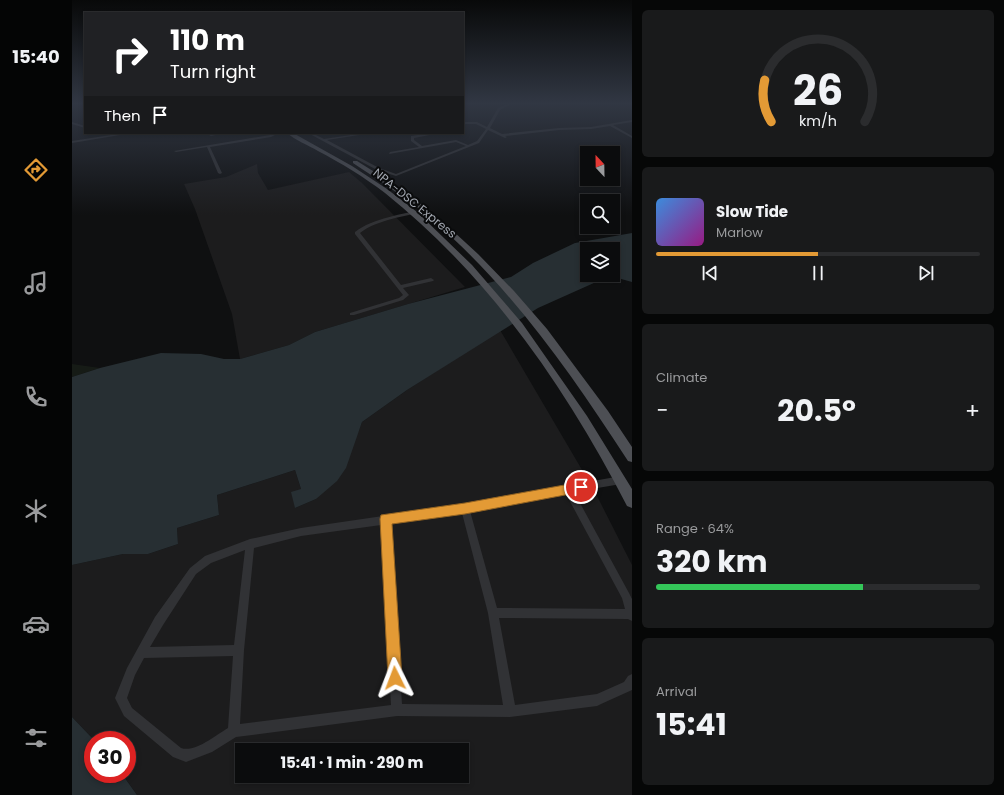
<!DOCTYPE html>
<html lang="en">
<head>
<meta charset="utf-8">
<style>
  :root { --surface:#0b0c0d; --page:#191a1b; --text:#f1f3f6; --muted:#9a9b9d; --line:#2b2c2e; --accent:#e39a35 }
  body { margin:0; font-family:Poppins,sans-serif; background:var(--page); color:var(--text); height:100vh; display:flex; flex-direction:column; font-size:15px; white-space:nowrap }
  * { box-sizing:border-box; margin:0 }
  p { font-size:13px; color:var(--muted) }
  .icon { flex:none; width:22px; height:22px; fill:none; stroke:currentColor; stroke-width:2; stroke-linecap:round; stroke-linejoin:round }
  .map { position:relative; flex:1; overflow:hidden }
  .sheet { display:flex; flex-direction:column; gap:10px; padding:10px; background:#060707; width:372px }
  .sheet>* { flex:none }
  .guide { position:absolute; left:12px; top:12px; width:380px; height:122px; border-radius:0px; box-shadow:0 2px 6px #0003,0 0 0 1px var(--line); background:#202124; color:#fff; overflow:hidden }
  .needle { width:26px; rotate:338deg }
  .tools { position:absolute; left:508px; top:146px; display:grid; gap:8px }
  .tools a { display:grid; place-items:center; width:40px; height:40px; border-radius:0px; background:var(--surface); box-shadow:0 2px 6px #0003,0 0 0 1px var(--line); font-size:20px }
  .speed { position:absolute; left:12px; top:731px; display:flex; gap:8px; font-size:20px; font-weight:700; text-align:center }
  .speed>* { display:grid; place-content:center; width:52px; height:52px; border-radius:50%; background:var(--surface); box-shadow:0 2px 6px #0003,0 0 0 1px var(--line); line-height:1 }
  .speed .limit { border:6px solid #d22; background:#fff; color:#111 }
  .pin { position:absolute; display:grid; place-items:center; width:34px; height:34px; color:#fff; margin:-17px; border:2px solid #fff; border-radius:50%; box-shadow:0 1px 4px #0007 }
  .me { position:absolute; width:44px; margin:-22px; rotate:357deg; stroke-linejoin:round; filter:drop-shadow(0 0 3px #0008) }
  .turn { display:flex; align-items:center; gap:14px; height:84px; padding:0 20px; font-size:18px }
  .turn .icon { width:52px; height:52px; stroke-width:2.5 }
  .turn b { display:block; font-size:28px; line-height:34px }
  .then { display:flex; align-items:center; height:38px; padding:0 20px; background:#0003; gap:8px; font-size:15px }
  .big { font-size:30px; font-weight:700; line-height:1.1 }
  .sheet .card { flex:1; display:flex; flex-direction:column; justify-content:center; gap:6px; min-width:0; padding:0 14px; border-radius:6px; background:var(--page) }
  .sheet .dial { align-items:center; gap:0 }
  .dial svg { height:104px; overflow:visible; fill:none; stroke:var(--line); stroke-width:7; stroke-linecap:round; text-anchor:middle }
  .dial text { fill:var(--text); stroke:none }
  .song { display:flex; align-items:center; gap:12px }
  .cover { width:48px; height:48px; border-radius:6px; background:linear-gradient(135deg,hsl(210 70% 55%),hsl(310 70% 35%)) }
  .played { height:4px; border-radius:2px; background:linear-gradient(90deg,var(--accent) 50%,var(--line) 50%) }
  .keys { display:flex; justify-content:space-around; direction:ltr }
  .heat { display:flex; justify-content:space-between; align-items:center; font-size:22px; direction:ltr }
  .charge { height:6px; border-radius:3px; background:linear-gradient(90deg,#34c759 64%,var(--line) 0) }
  .trip { position:absolute; left:163px; top:743px; width:234px; height:40px; border-radius:0px; background:var(--surface); box-shadow:0 2px 6px #0003,0 0 0 1px var(--line); font-weight:700; line-height:40px; text-align:center }
  main { display:flex; flex:1; min-height:0 }
  .tab-bar { display:flex; flex-direction:column; width:72px; justify-content:space-around; align-items:center; background:#040505; color:var(--muted) }
  .tab-bar .icon { width:28px; height:28px }
  .tab-bar .on { color:var(--accent) }
  .tab-bar b { font-size:18px; color:var(--text) }
  .map>svg:first-child { display:block }
  .built { fill:#1c1c1d; fill-rule:evenodd }
  .green { fill:#161b16 }
  .water { fill:#272f33; fill-rule:evenodd }
  .lines { fill:none; stroke-linecap:round; stroke-linejoin:round }
  .street { fill:#313235; fill-rule:evenodd }
  .primary { fill:#4d4f54; fill-rule:evenodd }
  .route { fill:#e39a35; stroke:#946422 }
  .labels { text-anchor:middle; dominant-baseline:central; stroke-width:4; stroke-linejoin:round; paint-order:stroke }
  .far-street-label { font-size:12px; fill:#a2a7b0; stroke:#0a0b0c }
</style>
</head>
<body>
<main>
<nav class="tab-bar">
<b>15:40</b>
<svg class="icon on" aria-label="directions" viewBox="0 0 24 24"><path d="M12 3l9 9-9 9-9-9zM9 14v-3h6M13 9l2 2-2 2"/></svg>
<svg class="icon" aria-label="music" viewBox="0 0 24 24"><path d="M9 18V5l10-2v13"/><circle cx="6" cy="18" r="3"/><circle cx="16" cy="16" r="3"/></svg>
<svg class="icon" aria-label="phone" viewBox="0 0 24 24"><path d="M5 4h4l2 5-3 2q2 4 5 5l2-3 5 2v4C11 20 4 13 5 4z"/></svg>
<svg class="icon" aria-label="climate" viewBox="0 0 24 24"><path d="M12 3v18M4 7l16 10M4 17L20 7"/></svg>
<svg class="icon" aria-label="car" viewBox="0 0 24 24"><path d="M5 17H2v-5l4-1 3-4h7l3 4 3 1v5h-3M9 17h6M6 11h13"/><circle cx="7" cy="17" r="2"/><circle cx="17" cy="17" r="2"/></svg>
<svg class="icon" aria-label="filters" viewBox="0 0 24 24"><path d="M4 7h16M4 17h16"/><circle cx="9" cy="7" r="2"/><circle cx="15" cy="17" r="2"/></svg>
</nav>
<div class="map">
<svg width="560" height="795" viewBox="0 0 560 795">
  <rect width="100%" height="100%" fill="#0f1011"/>
  <path class="built" d="M185,164l1,9 10,17 81,-18 13,11 103,104 -150,45 -26,13 -49,14 -8,-45 -37,-105 -11,-25 42,-7z
    M428,330l95,162 37,73v230h-495l-15,-21h5v-34h-33l-22,-23v-152l51,-11h25l30,-10 -1,-16 42,-13 -2,-20 78,-25 6,19 -6,19 21,-9 43,-69 3,-8 45,-32zM170,750h220v26h-220z"/>
  <path class="green" d="M0,364l28,4 -28,9z"/>
  <path class="water" d="M560,233v49l-18,-5 -9,1 -67,30 -131,82 -45,32 -16,46 -9,13 -21,18 -21,9 -4,-16 10,-3 -6,-19 -78,25 2,20 -42,13 1,16 -30,10h-25l-51,11v-188l28,-9 61,-15 40,1 23,5h16l49,-14 26,-13 93,-28 103,-27 22,-14 42,-20zM515,249h26v26h-26z
    M0,717l22,23 -1,34h29l15,21h-65z"/>
  <g class="lines">
    <path class="street" d="M435,104h4l-11,6 -10,18 12,6 57,-6 32,-1 41,-7v2l-19,3 19,11v2l-22,-12 -19,3 -32,1 -54,6 2,1 -2,1 -17,-8 -9,13 -83,33 -19,-6 -69,-37h4l12,6 40,-6h8l-45,7 52,28 17,6 70,-28 -10,-4 -67,12 1,-2 29,-5 -8,-6v-5l21,-3h8l-26,5v2l8,6 34,-6 12,5 9,-4 9,-12 -10,-5h-13v-2h14l10,5 11,-19z
      M0,122l13,4v2l-13,-4z
      M52,133h8l-60,10v-2z
      M145,133h8l-14,3 -2,-1z
      M203,133h4l-8,4 -61,10 12,26 -2,1 -2,-1 -11,-26 -31,5 -2,-1 96,-16z
      M353,209h2v2c-21,5 -51,9 -67,22l41,52 30,-7 3,2 -1,1 -30,7 6,7 -6,5 -49,15h-4v-2l49,-15 4,-3 -48,-61v-2c18,-14 48,-18 70,-23z
      M549,476l3,1 1,3 -1,3 -3,1 -47,8 55,101 3,6v22l-4,-2 -129,-1 16,87 82,-11 27,-12 4,-6 4,-2v16l-31,14 -4,2 -87,11 -113,-1 -161,21 -24,15 -26,10 -13,-5 -49,-41 -9,-18 12,-30 28,-51 35,-49 15,-12 45,-17 51,-11 164,-24zM494,494l56,104 3,11 -128,-1 -27,-97zM390,513l26,100 15,92 -101,-1 -12,-181zM309,525l10,180 -151,19 4,-74 10,-102 47,-12zM173,550l-11,95 -84,2 13,-22 33,-51 15,-11zM161,656l-5,72c-12,7 -33,25 -47,20l-49,-40 -5,-10 8,-23 9,-17z"/>
    <path class="primary" d="M215,133h6l59,33 35,23 30,23 55,53 50,58 65,93 45,73v19l-5,-2c-60,-117 -138,-230 -242,-313 -21,-16 -44,-30 -67,-42 -10,-6 -23,-11 -31,-18z
      M281,161h4l43,27 41,32 37,34 36,37 33,38 61,82 24,36v15l-4,-1c-56,-86 -114,-170 -192,-238 -25,-22 -54,-41 -83,-60z"/>
  </g>
  <linearGradient id="sky" x2="0" y2="1"><stop stop-color="#080909"/><stop offset="0.48" stop-color="#313743"/><stop offset="1" stop-color="#313743" stop-opacity="0"/></linearGradient>
  <rect width="560" height="215" fill="url(#sky)"/>
  <path class="route" d="M509,482l4,1 2,4 -2,3 -4,2 -116,22 -73,10 10,154 -2,5 -5,2 -5,-2 -2,-5 -8,-159 1,-4 84,-12z"/>
  <g class="labels">
    <g class="far-street-label">
      <text transform="translate(343 203) rotate(39)">NPA-DSC Express</text>
    </g>
  </g>
</svg>
<div class="tools">
<a><svg class="needle" viewBox="-14 -14 28 28"><path d="M0-13l5 13h-10z" fill="#e53935"/><path d="M0 13l5-13h-10z" fill="#9a9b9d"/></svg></a>
<a><svg class="icon" aria-label="search" viewBox="0 0 24 24"><circle cx="10" cy="10" r="6"/><path d="M15 15l6 6"/></svg></a>
<a><svg class="icon" aria-label="layers" viewBox="0 0 24 24"><path d="M12 4l9 5-9 5-9-5zM3 14l9 5 9-5"/></svg></a>
</div>
<div class="speed"><div class="limit">30</div></div>
<div class="pin" style="left:509px;top:487px;background:#d93025"><svg class="icon" aria-label="arrive" viewBox="0 0 24 24"><path d="M6 21V4h12l-3 4 3 4H6"/></svg></div>
<svg class="me" style="left:323px;top:678px" viewBox="-20 -20 40 40"><path d="M0-17L14 15 0 8-14 15z" fill="#e39a35" stroke="#fff" stroke-width="4"/></svg>
<div class="trip">15:41 · 1 min · 290 m</div>
<div class="guide">
<div class="turn"><svg class="icon" aria-label="right" viewBox="0 0 24 24"><path d="M7 20v-9h11M14 6l5 5-5 5"/></svg><div><b>110 m</b>Turn right</div></div>
<div class="then">Then<svg class="icon" aria-label="arrive" viewBox="0 0 24 24"><path d="M6 21V4h12l-3 4 3 4H6"/></svg></div>
</div>
</div>
<section class="sheet">
<div class="card dial"><svg viewBox="0 0 100 80">
<path d="M14 69A42 42 0 1 1 86 69"/>
<path d="M14 69A42 42 0 0 1 9 37" stroke="#e39a35"/>
<text x="50" y="56" font-size="32" font-weight="700">26</text>
<text x="50" y="72" font-size="11">km/h</text>
</svg></div>
<div class="card">
<div class="song"><i class="cover"></i><div><b>Slow Tide</b><p>Marlow</p></div></div>
<div class="played"></div>
<div class="keys"><svg class="icon" aria-label="previous" viewBox="0 0 24 24"><path d="M18 5L8 12l10 7zM5 5v14"/></svg><svg class="icon" aria-label="pause" viewBox="0 0 24 24"><path d="M8 5v14M16 5v14"/></svg><svg class="icon" aria-label="next" viewBox="0 0 24 24"><path d="M6 5l10 7-10 7zM19 5v14"/></svg></div>
</div>
<div class="card"><p>Climate</p>
<div class="heat"><a>−</a><b class="big">20.5°</b><a>+</a></div>
</div>
<div class="card"><p>Range · 64%</p><b class="big">320 km</b><div class="charge"></div></div>
<div class="card"><p>Arrival</p><b class="big">15:41</b></div>
</section>
</main>
</body>
</html>
